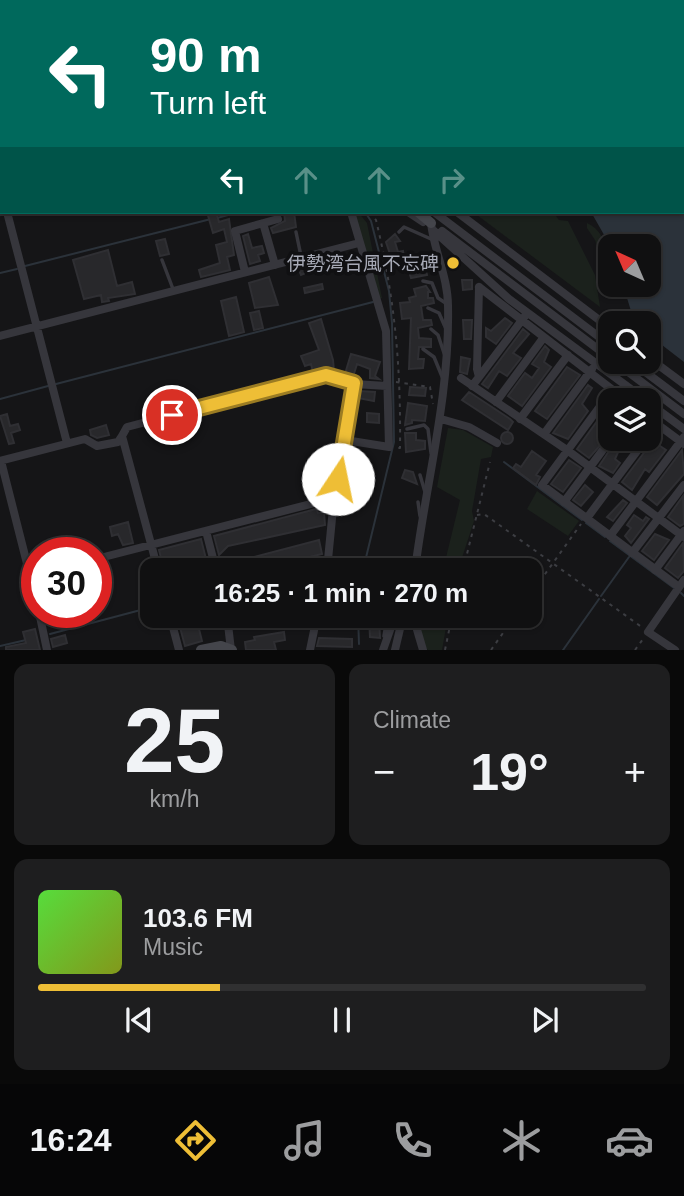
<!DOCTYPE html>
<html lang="en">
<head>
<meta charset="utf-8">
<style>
  :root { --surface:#101011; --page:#1e1e1f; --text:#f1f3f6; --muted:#9c9d9f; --line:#303031; --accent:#eebe36 }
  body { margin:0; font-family:Arial,"Noto Sans JP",sans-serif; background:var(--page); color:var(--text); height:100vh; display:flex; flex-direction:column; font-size:26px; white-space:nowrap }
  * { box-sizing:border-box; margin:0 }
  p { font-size:23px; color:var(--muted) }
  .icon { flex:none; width:38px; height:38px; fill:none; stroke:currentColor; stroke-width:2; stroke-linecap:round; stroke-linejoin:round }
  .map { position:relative; height:650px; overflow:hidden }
  .drawer { display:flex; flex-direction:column; gap:14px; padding:14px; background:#090909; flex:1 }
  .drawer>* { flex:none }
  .banner { position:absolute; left:0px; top:0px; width:684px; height:214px; box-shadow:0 2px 5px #0004,0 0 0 2px var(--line); background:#00695c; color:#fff; overflow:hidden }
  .needle { width:46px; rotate:316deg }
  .fabs { position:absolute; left:598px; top:234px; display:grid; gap:14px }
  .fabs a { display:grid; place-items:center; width:63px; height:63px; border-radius:14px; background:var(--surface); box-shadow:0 2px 5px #0004,0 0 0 2px var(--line); font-size:35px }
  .speed { position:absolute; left:21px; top:537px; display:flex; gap:14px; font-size:35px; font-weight:700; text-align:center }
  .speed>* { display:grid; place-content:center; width:91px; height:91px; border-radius:50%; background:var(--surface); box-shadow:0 2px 5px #0004,0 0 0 2px var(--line); line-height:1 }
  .speed .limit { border:10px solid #d22; background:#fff; color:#111 }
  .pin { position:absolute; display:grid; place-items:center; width:60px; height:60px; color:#fff; margin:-30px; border:4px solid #fff; border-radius:50%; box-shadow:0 2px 7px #0007 }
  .me { position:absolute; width:77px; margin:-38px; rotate:11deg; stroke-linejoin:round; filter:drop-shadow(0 0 5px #0008) }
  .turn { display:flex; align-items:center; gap:24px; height:147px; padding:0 35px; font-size:32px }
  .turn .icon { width:91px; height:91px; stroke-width:2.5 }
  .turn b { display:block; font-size:49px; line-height:60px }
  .lanes { display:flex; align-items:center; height:66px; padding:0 35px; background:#0003; justify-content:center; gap:35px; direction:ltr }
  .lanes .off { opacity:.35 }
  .big { font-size:52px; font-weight:700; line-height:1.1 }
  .drawer .widget { flex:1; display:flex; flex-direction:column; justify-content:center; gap:10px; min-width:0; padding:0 24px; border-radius:14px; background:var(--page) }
  .drawer .dial { align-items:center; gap:0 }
  .dial b { font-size:91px; line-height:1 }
  .song { display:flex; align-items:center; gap:21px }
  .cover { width:84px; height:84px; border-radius:10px; background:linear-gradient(135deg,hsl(110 70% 55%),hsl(70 70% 35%)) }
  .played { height:7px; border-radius:4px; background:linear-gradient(90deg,var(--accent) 30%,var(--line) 30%) }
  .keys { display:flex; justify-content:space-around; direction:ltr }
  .heat { display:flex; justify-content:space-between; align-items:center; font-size:38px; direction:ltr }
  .drawer .tiles { flex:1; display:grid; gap:14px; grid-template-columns:1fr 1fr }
  .widget:last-child { grid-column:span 2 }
  .trip { position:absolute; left:140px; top:558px; width:402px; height:70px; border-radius:14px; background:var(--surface); box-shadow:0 2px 5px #0004,0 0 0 2px var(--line); font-weight:700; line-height:70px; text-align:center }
  .dock { display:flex; height:112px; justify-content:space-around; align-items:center; background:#060607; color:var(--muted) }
  .dock .icon { width:49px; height:49px }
  .dock .current { color:var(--accent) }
  .dock b { font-size:32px; color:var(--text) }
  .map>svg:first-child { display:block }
  .green { fill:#1b211c }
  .water { fill:#2b323a }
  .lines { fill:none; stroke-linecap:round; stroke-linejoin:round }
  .stream { stroke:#2b323a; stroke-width:2 }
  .building { fill:#28282b; stroke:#2f2f33; stroke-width:2 }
  .path { stroke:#3c3d42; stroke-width:2; stroke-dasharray:3.5 5; stroke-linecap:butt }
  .service { stroke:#36363c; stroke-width:3.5 }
  .minor { stroke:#36363c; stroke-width:8 }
  .secondary { stroke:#44454b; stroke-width:10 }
  .route-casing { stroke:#9b7c23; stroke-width:18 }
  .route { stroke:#eebe36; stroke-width:12 }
  .poi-dot { fill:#eebe36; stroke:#101012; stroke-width:2.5 }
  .labels { text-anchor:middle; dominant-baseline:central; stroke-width:7; stroke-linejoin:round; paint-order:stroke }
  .poi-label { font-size:19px; fill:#a7aab6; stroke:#101012; text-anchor:end }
</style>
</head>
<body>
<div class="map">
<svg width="684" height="650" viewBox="0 0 684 650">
  <rect width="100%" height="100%" fill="#151517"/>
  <path class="green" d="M353,212h5l9,11 15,75 -3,1z
    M473,212h80l6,8 9,1 27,54 5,32z
    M587,223c20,9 24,36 24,56l-5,-4 -11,-35 -8,-12z
    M448,428l15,2 30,17 -2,10 -10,2 -9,52 2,10 -16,49h-15l17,-70 -23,-13z
    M537,491l42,30 -11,15 -41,-27z
    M417,616h31l-6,34h-14l-3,-3z"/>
  <path class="water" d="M236,0h448v362l-35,-27v-11h-14l-12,-39h26v-38h-38l-20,-35h91v-210z"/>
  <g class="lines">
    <path class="stream" d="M0,44l2,1
      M0,149l2,-1
      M217,218l22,-6
      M25,266l186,-47
      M0,273l17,-4
      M56,384l317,-82
      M0,399l48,-13
      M504,462l78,58
      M586,523l19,14
      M610,541l64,47
      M335,561l26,5
      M293,570l30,-7
      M363,570l31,-128 -2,-119 -3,-32 -18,-70 -6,-9
      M681,593l3,3
      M601,596l28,-39
      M358,616l1,28
      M50,634l102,-27
      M0,646l26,-6
      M563,650l36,-51"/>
  </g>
  <path class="building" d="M207,212h9l3,10 10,-3 5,36 -7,2 3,13 -29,7 -2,-7 21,-7 -4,-18 11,-3 -3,-13 -11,4z
    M284,212h10l2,15 -23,6 -2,-5 14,-7z
    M248,234l4,14 10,-2 2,7 -6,2 2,6 -10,3 -7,-28z
    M395,234l5,7 -5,1 3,10 5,-1 1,6 -12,3 -6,-18z
    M165,239l4,15 -9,2 -4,-15z
    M108,250l9,36 15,-4 3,12 -27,4 1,3 -7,1 -1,-7 -17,4 -11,-39z
    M338,255l4,10 -8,3 -4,-11z
    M310,263l3,7 -12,5 -3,-7z
    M425,267l2,8 -16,3 -2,-7z
    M269,277l9,28 -23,3 -6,-25z
    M462,280h10v9l-9,1z
    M322,284l1,5 -18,4 -1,-5z
    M426,286l4,6h-2v6h5l1,5 -13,3 2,14h8l1,5 -14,3 1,10 12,1v8h-12l-1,12h6l-1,9 -14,1 2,-51 -9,1 -2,-16 10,-1 -1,-4 7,-2 -2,-7z
    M236,297l8,35 -15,4 -8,-35z
    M259,311l4,17 -9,2 -4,-17z
    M505,318l7,5 -16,21 -10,-7v-9l5,3z
    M321,319l12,41 1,11 -9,-2 -12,3 -2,-8 -6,2 -4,-10 18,-6 -10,-27z
    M463,320h9l-1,19h-7z
    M523,329l6,5 -16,19 8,5 -14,18 -8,-5 -11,17 -6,-4z
    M545,346l4,4 -5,12 7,5 -29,39 -14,-10 17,-23 7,5 7,-10 -7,-4z
    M351,354l29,8 -5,14 4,3 -9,-1v-9l-13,-5 -4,13 -8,-3z
    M461,357l9,2 -3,15 -7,-2z
    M567,367l13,8 -33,44 -12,-8z
    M588,385l4,3 -10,16 6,7 -20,28 -15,-6z
    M410,387l16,1 -1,8 -16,-1z
    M359,391l16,1 -1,9 -16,-3z
    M469,392l41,27 3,3 -5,8 -46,-30z
    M408,403l19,3 -2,15 -13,-1v3l-7,2z
    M367,413l12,1v9l-12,-1z
    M603,413l8,6v14l-22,25 -12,-9z
    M7,414l3,12 8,-2 2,6 -9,3 3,10 -5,1 -9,-28z
    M106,425l3,10 -12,3 -6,-3 -1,-5z
    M501 438a6 6 0 1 1 12 0a6 6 0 1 1-12 0Z
    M405,433h11v7l9,1v8l-19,3z
    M658,434l4,4 -5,6 9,6 -17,22 -4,-3 -13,21 -10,-8z
    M617,439h7l-9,20 5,4 -7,10 -14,-7z
    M682,450l2,24 -27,31 -10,-8z
    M532,451l14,10 -10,14 4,2 -4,8 -23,-17 3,-4 5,3z
    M569,460l12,8 -18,24 -12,-8z
    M405,470l8,2 4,12 -15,-6z
    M585,485l8,7 -12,14 -8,-6z
    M683,496l1,28 -4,2 -12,-9z
    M623,500l4,3 -14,18 -6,-4z
    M316,509l2,4 6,-1 1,13 -97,21 -9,9 -5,-19z
    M634,515l9,6 3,-4 3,2 -18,24 -6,-7 6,-8 -4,-3z
    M128,522l5,21 -10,2 -5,-11 -6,2 -2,-9z
    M655,534l14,6 -15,20 -12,-9z
    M201,539l7,28 -13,3h-31l-5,-20z
    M319,540l3,14 -68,16 -4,-12z
    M683,543l1,28 -6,7 -13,-10z
    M177,616h11l2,7 22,-6 3,8 -16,4 3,12 -17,5z
    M369,618l10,1 1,19 -10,-1z
    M248,619l1,8 -13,2 -2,-7z
    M35,629l5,21h-34v-3l20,-4 -3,-11z
    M284,632l1,8 -11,2 2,8h-30l-1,-8 10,-2 -1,-3z
    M65,635l2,8 -14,4 -2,-8z
    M319,638l33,1v8l-35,-1z"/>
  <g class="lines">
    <path class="path" d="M370,212l6,8c19,79 25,147 24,228h-4
      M396,382l34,5 3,17
      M477,515l7,-1 159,114
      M463,570l27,-108
      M530,595l51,-71
      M445,650l7,-34
      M491,650l24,-34
      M635,650l8,-11"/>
    <path class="service" d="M223,0l2,2
      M296,232l5,24
      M399,232l5,-5 27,12
      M162,260l11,29
      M423,281l9,2 6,15 9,6
      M428,308l11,5 7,16
      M431,329l7,6 7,21
      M423,349l11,8 9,22
      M407,429l17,-4 4,4 3,24
      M420,475l5,17
      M418,502l2,14
      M384,636l2,-12"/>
    <path class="minor" d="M44,0l2,2
      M141,0l2,2
      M155,0l2,2
      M184,0l2,2
      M208,0l2,2
      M0,29l2,1
      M0,86h2
      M0,184l2,6
      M0,212l2,-1
      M7,212l60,231
      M408,212l15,10
      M434,212l177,134
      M457,212l154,117
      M263,223l12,42
      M433,230l76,69 138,102
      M442,231l169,128
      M245,272l-10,-41 43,-12
      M479,287l148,114
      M0,336l359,-93
      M649,358l35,26
      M615,362l69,52
      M632,362l52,39
      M479,377l46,-61
      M461,378l106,72 117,87
      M354,384l33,2
      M472,386l7,-9 -2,-8 2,-82
      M612,390l-70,95 137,102
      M496,402l48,-65
      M649,403l35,26
      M649,418l35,26
      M441,419l28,8 28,16
      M520,419l48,-64
      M544,434l48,-65
      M649,435l8,-11
      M345,440l44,7 -3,-116 -35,-119
      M0,461l85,-22 12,7 21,-4 4,-6
      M1,461l36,142
      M564,502l47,-63
      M587,518l59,-79
      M206,531l10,39
      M610,536l74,-99
      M632,553l52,-68
      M96,559l238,-61
      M158,570l-36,-134 5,-9 199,-52 28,9 -20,114 -7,72
      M415,570c11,-88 35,-174 33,-264 0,-29 -14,-55 -17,-83
      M655,570l29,-39
      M39,612l8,38
      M170,616l9,34
      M227,616l4,34
      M413,616l10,34
      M310,650l7,-34
      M383,650l12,-34
      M395,650l8,-34
      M675,650l-27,-18 36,-52"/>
    <path class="secondary" d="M167,0l2,2
      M418,212l13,11
      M201,650l20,-4 11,4"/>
  </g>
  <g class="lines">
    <defs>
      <path id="route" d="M172,415l154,-40 28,8 -16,96"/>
    </defs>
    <use href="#route" class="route-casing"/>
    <use href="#route" class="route"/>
  </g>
  <circle class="poi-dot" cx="453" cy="263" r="7"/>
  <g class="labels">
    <g class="poi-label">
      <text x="439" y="263">伊勢湾台風不忘碑</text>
    </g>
  </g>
</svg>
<div class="fabs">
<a><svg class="needle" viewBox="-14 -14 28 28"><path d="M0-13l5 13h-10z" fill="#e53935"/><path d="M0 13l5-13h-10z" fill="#9c9d9f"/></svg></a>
<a><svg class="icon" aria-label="search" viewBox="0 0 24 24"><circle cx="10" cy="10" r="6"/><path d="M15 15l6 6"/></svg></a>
<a><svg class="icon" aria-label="layers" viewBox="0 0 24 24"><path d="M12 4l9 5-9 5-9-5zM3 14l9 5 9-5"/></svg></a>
</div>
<div class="speed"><div class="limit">30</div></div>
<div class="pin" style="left:172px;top:415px;background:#d93025"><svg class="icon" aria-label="arrive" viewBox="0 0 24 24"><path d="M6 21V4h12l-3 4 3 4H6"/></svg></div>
<svg class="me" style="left:338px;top:479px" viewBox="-20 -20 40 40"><circle r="19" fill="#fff"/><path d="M0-13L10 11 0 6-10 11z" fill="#eebe36"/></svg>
<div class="trip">16:25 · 1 min · 270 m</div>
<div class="banner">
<div class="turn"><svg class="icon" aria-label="left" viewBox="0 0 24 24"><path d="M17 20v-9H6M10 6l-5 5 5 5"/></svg><div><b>90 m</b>Turn left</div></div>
<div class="lanes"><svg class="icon" aria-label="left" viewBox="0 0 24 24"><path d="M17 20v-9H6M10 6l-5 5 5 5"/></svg><svg class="icon off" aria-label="ahead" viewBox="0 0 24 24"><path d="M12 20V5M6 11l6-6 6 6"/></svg><svg class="icon off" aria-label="ahead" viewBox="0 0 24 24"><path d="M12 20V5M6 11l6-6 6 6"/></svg><svg class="icon off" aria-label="right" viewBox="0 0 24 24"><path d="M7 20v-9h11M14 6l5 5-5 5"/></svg></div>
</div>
</div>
<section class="drawer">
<div class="tiles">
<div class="widget dial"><b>25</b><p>km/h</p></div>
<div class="widget"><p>Climate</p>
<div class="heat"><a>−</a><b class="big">19°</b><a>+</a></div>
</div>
<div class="widget">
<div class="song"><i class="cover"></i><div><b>103.6 FM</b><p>Music</p></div></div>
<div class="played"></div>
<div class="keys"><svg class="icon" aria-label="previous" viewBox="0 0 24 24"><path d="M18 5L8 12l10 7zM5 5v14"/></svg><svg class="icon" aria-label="pause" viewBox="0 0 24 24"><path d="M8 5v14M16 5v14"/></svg><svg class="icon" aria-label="next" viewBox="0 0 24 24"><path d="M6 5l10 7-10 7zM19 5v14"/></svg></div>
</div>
</div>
</section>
<nav class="dock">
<b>16:24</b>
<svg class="icon current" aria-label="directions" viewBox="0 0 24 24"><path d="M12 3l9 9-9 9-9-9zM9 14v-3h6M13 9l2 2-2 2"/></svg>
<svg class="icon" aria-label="music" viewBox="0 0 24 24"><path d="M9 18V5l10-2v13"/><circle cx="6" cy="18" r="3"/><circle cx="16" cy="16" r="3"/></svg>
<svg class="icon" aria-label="phone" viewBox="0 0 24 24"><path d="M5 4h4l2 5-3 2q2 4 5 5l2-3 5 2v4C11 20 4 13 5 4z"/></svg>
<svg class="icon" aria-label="climate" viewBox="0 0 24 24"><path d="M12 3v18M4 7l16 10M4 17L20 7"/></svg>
<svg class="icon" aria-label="car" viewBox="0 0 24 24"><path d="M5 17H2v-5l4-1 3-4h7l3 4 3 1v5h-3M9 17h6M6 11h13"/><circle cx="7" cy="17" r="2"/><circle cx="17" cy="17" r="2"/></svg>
</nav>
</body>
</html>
